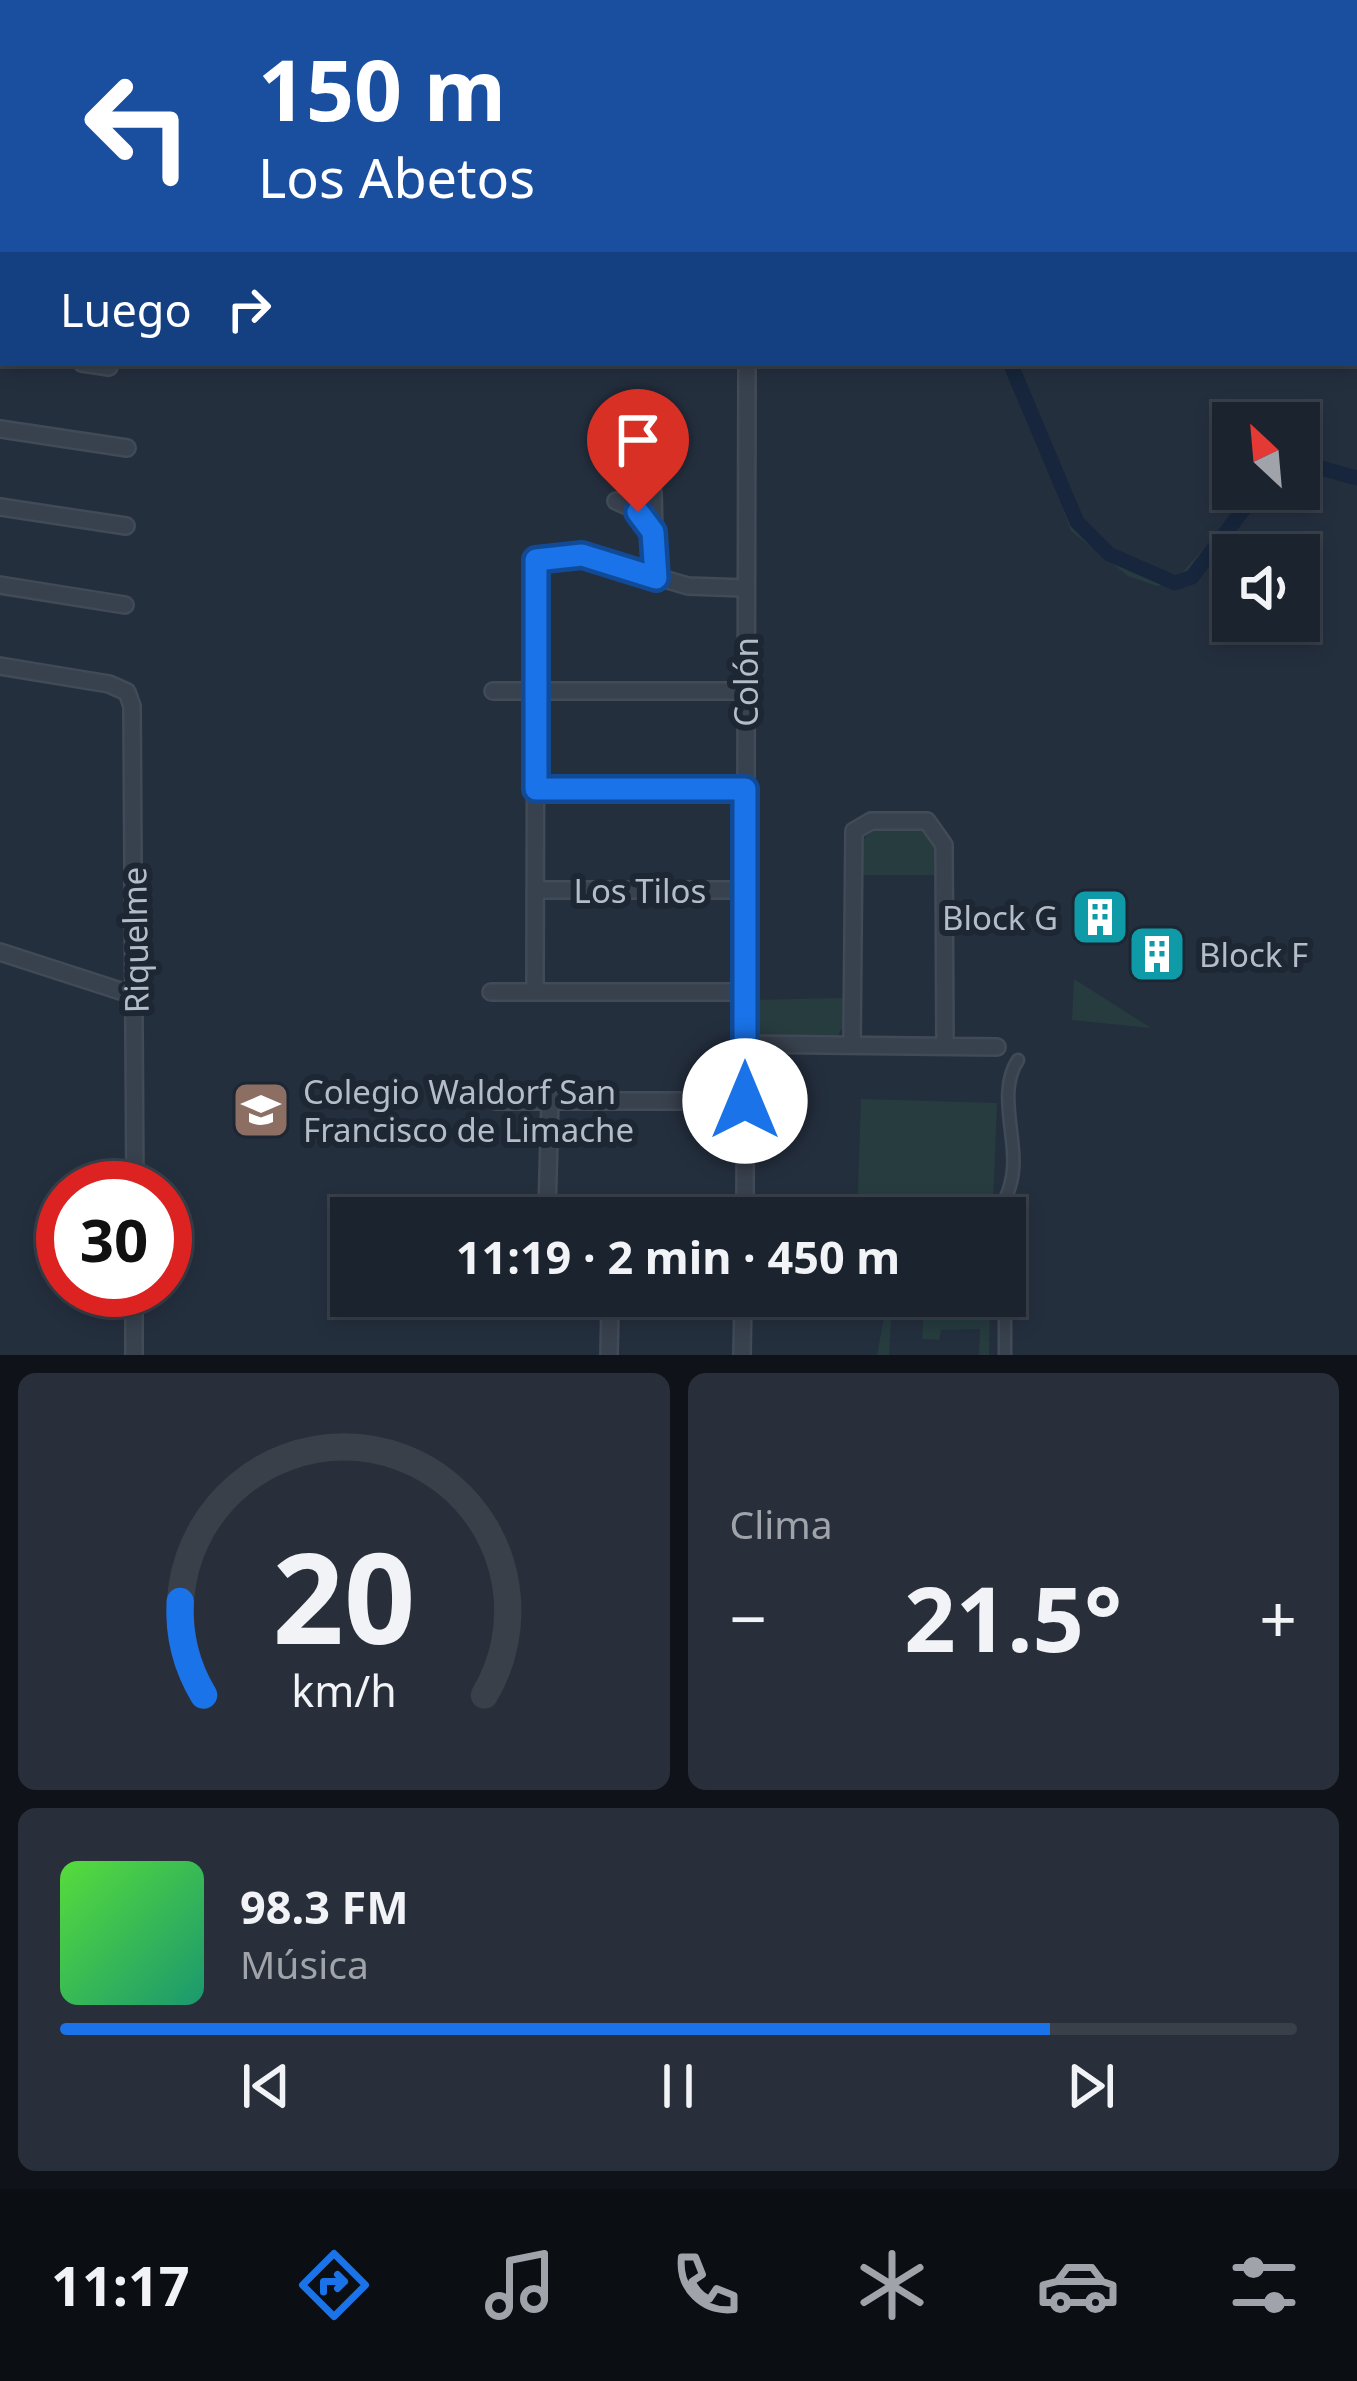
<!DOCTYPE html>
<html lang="es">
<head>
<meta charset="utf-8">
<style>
  :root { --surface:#1b232e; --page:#282f3a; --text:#f1f3f6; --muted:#a0a4aa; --line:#39404a; --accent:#1a73e8 }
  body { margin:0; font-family:"Noto Sans",sans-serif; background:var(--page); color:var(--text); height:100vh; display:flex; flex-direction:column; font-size:45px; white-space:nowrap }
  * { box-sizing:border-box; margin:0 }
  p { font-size:39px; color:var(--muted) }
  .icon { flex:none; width:66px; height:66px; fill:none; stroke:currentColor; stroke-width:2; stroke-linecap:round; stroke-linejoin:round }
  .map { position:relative; height:1355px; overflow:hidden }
  .side { display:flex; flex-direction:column; gap:18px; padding:18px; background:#0f1319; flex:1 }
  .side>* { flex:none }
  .hud { position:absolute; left:0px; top:0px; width:1359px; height:366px; box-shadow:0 6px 18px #0003,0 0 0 3px var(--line); background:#1a4fa0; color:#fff; overflow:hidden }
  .needle { width:78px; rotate:334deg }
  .fabs { position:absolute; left:1212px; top:402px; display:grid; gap:24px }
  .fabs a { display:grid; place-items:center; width:108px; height:108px; border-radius:0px; background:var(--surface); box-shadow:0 6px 18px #0003,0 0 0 3px var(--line); font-size:60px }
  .speed { position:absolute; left:36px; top:1161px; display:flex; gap:24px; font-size:60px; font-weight:700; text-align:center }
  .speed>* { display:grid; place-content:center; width:156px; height:156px; border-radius:50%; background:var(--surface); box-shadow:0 6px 18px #0003,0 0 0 3px var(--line); line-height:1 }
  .speed .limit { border:18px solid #d22; background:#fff; color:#111 }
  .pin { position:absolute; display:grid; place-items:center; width:102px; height:102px; color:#fff; margin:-123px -51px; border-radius:50% 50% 50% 0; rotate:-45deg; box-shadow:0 0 12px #0007 }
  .pin .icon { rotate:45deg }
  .me { position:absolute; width:132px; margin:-66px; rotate:0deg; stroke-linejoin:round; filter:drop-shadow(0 0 9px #0008) }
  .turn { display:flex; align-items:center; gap:42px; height:252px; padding:0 60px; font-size:54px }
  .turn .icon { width:156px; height:156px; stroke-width:2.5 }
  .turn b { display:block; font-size:84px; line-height:102px }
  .then { display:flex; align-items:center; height:114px; padding:0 60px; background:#0003; gap:24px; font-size:45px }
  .big { font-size:90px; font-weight:700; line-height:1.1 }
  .side .card { flex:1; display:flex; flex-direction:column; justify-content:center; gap:18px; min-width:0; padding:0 42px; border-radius:18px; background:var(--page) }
  .side .dial { align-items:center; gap:0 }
  .dial svg { height:312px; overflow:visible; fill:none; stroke:var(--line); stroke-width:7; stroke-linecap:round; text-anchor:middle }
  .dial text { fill:var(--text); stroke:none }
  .song { display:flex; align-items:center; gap:36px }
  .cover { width:144px; height:144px; border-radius:18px; background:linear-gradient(135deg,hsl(110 70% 55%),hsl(160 70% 35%)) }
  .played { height:12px; border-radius:6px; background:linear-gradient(90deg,var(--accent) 80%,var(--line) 80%) }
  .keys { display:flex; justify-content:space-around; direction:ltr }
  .heat { display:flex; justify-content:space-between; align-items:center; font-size:66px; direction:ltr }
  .side .tiles { flex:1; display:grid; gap:18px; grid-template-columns:1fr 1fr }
  .card:last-child { grid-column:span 2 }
  .trip { position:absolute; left:330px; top:1197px; width:696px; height:120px; border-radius:0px; background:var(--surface); box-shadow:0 6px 18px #0003,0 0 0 3px var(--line); font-weight:700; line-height:120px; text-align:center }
  .tab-bar { display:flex; height:192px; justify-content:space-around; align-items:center; background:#0b0e12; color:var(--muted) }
  .tab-bar .icon { width:84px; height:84px }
  .tab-bar .current { color:var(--accent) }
  .tab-bar b { font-size:54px; color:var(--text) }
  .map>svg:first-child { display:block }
  .green { fill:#263c3f }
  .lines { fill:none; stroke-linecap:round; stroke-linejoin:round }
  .stream { stroke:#17263c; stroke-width:4.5 }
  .canal { stroke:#17263c; stroke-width:15 }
  .pedestrian-casing { stroke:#414a57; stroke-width:15 }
  .minor-casing { stroke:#414a57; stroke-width:20 }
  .pedestrian { stroke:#38414e; stroke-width:10 }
  .minor { stroke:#38414e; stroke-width:15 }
  .route-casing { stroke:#114b97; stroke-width:30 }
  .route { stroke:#1a73e8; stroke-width:21 }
  .labels { text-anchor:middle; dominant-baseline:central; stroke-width:12; stroke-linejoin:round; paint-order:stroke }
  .street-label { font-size:33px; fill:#b4bcc9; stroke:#1d2633 }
  .poi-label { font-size:33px; fill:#b4bcc9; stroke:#1d2633; text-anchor:start }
</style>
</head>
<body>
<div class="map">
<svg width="1357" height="1355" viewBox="0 0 1357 1355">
  <rect width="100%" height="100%" fill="#242f3e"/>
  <path class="green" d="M1010,363h7l57,159 31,31 23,14 31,13 20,-4 78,-87h9l-83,93 -26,4 -29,-10 -57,-45z
    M926,830l8,10v35h-71v-35l8,-9z
    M1074,979l77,49 -79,-8z
    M843,998l1,27 -6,10h-85v-35z
    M861,1099l136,4 -4,100 -101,-1 -1,16h-34z
    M888,1296h102l-1,59h-10l1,-26 -39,1 -2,10 -17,-1 2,-30 -32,-1 -3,47h-12z"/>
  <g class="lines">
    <path class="stream" d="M935,3l1,-3"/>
    <path class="canal" d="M217,0v3
      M1010,363l67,159 32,32 66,29 17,-6 67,-88
      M1299,462l58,16"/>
    <defs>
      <path id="pedestrian" d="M1001,1218c1,-16 7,-22 10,-36 10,-38 -16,-88 7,-122
        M1005,1277v78
        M610,1307h38"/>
      <path id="minor" d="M0,334l3,-34
        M0,351l3,1
        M82,363l27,4
        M0,429l127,19
        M653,492l2,86
        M616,501l22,10 15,21
        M0,507l126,19
        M0,585l125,20
        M0,666l109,18 18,8 5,14 3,482
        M493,691h252
        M536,789h209
        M535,890h210
        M0,952l136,44
        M491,992h254
        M535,992l1,-432 46,-5 106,31 56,2
        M852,1042l2,-211 17,-10h56l17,24 1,201
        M745,1044l252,3
        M495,1101h250
        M547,1212l3,-112
        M492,1213l253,-2
        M745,1218l2,-855
        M486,1306l124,1 -1,48
        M648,1307l94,-1
        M134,1355v-65
        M742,1355l1,-56"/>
    </defs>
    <use href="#pedestrian" class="pedestrian-casing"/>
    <use href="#minor" class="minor-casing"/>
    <use href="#pedestrian" class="pedestrian"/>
    <use href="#minor" class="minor"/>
  </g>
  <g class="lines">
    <defs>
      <path id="route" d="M638,512l15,20 3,46 -74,-23 -46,5v229h209v312"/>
    </defs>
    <use href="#route" class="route-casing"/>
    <use href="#route" class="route"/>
  </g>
  <defs>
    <symbol id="building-square" viewBox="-11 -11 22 22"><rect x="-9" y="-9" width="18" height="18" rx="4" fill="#0f9aa8" stroke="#1d2633"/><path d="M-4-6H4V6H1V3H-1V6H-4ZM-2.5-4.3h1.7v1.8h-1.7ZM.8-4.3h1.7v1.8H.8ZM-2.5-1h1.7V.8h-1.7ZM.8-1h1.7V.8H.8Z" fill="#fff"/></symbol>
    <symbol id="school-square" viewBox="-11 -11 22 22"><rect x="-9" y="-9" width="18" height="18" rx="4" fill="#8d6e63" stroke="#1d2633"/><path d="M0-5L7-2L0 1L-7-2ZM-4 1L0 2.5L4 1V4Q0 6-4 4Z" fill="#fff"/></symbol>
  </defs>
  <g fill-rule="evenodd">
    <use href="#building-square" x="1067" y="884" width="66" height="66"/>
    <use href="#building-square" x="1124" y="921" width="66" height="66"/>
    <use href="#school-square" x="228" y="1077" width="66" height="66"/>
  </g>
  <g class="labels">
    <g class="street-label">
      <text transform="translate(745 682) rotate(-90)">Colón</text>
      <text x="640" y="890">Los Tilos</text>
      <text transform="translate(135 940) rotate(-91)">Riquelme</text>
    </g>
    <g class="poi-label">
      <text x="1058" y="917" text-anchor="end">Block G</text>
      <text x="1199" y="954">Block F</text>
      <text x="303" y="1091">Colegio Waldorf San<tspan x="303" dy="38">Francisco de Limache</tspan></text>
    </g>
  </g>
</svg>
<div class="fabs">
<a><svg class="needle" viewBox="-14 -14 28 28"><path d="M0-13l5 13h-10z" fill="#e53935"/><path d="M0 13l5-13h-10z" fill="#a0a4aa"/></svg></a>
<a><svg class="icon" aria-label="sound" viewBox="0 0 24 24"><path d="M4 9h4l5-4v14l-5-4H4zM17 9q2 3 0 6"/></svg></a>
</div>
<div class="speed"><div class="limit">30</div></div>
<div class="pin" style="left:638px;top:512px;background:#d93025"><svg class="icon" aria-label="arrive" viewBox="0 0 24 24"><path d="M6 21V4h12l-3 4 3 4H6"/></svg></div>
<svg class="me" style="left:745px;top:1101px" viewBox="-20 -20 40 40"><circle r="19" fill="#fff"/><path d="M0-13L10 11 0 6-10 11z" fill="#1a73e8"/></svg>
<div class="trip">11:19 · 2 min · 450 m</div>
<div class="hud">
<div class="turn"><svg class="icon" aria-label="left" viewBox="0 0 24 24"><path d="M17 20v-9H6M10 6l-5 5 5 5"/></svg><div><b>150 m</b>Los Abetos</div></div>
<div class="then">Luego<svg class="icon" aria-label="right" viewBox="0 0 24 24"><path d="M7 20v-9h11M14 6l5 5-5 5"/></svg></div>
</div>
</div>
<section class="side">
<div class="tiles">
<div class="card dial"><svg viewBox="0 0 100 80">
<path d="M14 69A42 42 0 1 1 86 69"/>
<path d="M14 69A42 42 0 0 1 8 45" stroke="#1a73e8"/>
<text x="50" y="56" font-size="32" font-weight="700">20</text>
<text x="50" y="72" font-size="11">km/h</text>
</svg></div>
<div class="card"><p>Clima</p>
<div class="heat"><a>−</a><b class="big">21.5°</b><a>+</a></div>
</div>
<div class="card">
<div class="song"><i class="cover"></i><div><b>98.3 FM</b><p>Música</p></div></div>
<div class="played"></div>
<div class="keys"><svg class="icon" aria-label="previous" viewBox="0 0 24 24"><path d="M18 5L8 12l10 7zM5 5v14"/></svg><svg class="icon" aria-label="pause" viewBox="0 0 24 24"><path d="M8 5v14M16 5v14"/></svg><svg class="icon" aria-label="next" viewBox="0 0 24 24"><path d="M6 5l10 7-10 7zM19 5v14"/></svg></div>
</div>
</div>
</section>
<nav class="tab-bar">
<b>11:17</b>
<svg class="icon current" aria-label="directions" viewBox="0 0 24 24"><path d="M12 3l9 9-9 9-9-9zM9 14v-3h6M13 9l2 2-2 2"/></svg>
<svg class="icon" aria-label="music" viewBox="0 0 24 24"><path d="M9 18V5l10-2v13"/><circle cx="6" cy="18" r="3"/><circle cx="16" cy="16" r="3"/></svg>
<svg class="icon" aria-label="phone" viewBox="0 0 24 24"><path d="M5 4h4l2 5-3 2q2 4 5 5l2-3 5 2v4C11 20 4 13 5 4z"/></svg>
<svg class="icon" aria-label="climate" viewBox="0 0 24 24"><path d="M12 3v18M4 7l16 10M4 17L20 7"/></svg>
<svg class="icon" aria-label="car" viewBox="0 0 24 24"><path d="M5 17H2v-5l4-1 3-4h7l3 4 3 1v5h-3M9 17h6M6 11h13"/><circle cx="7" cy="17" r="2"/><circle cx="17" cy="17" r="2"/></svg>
<svg class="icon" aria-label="filters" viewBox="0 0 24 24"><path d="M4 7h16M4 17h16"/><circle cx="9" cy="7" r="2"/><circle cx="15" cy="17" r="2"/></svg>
</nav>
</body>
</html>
